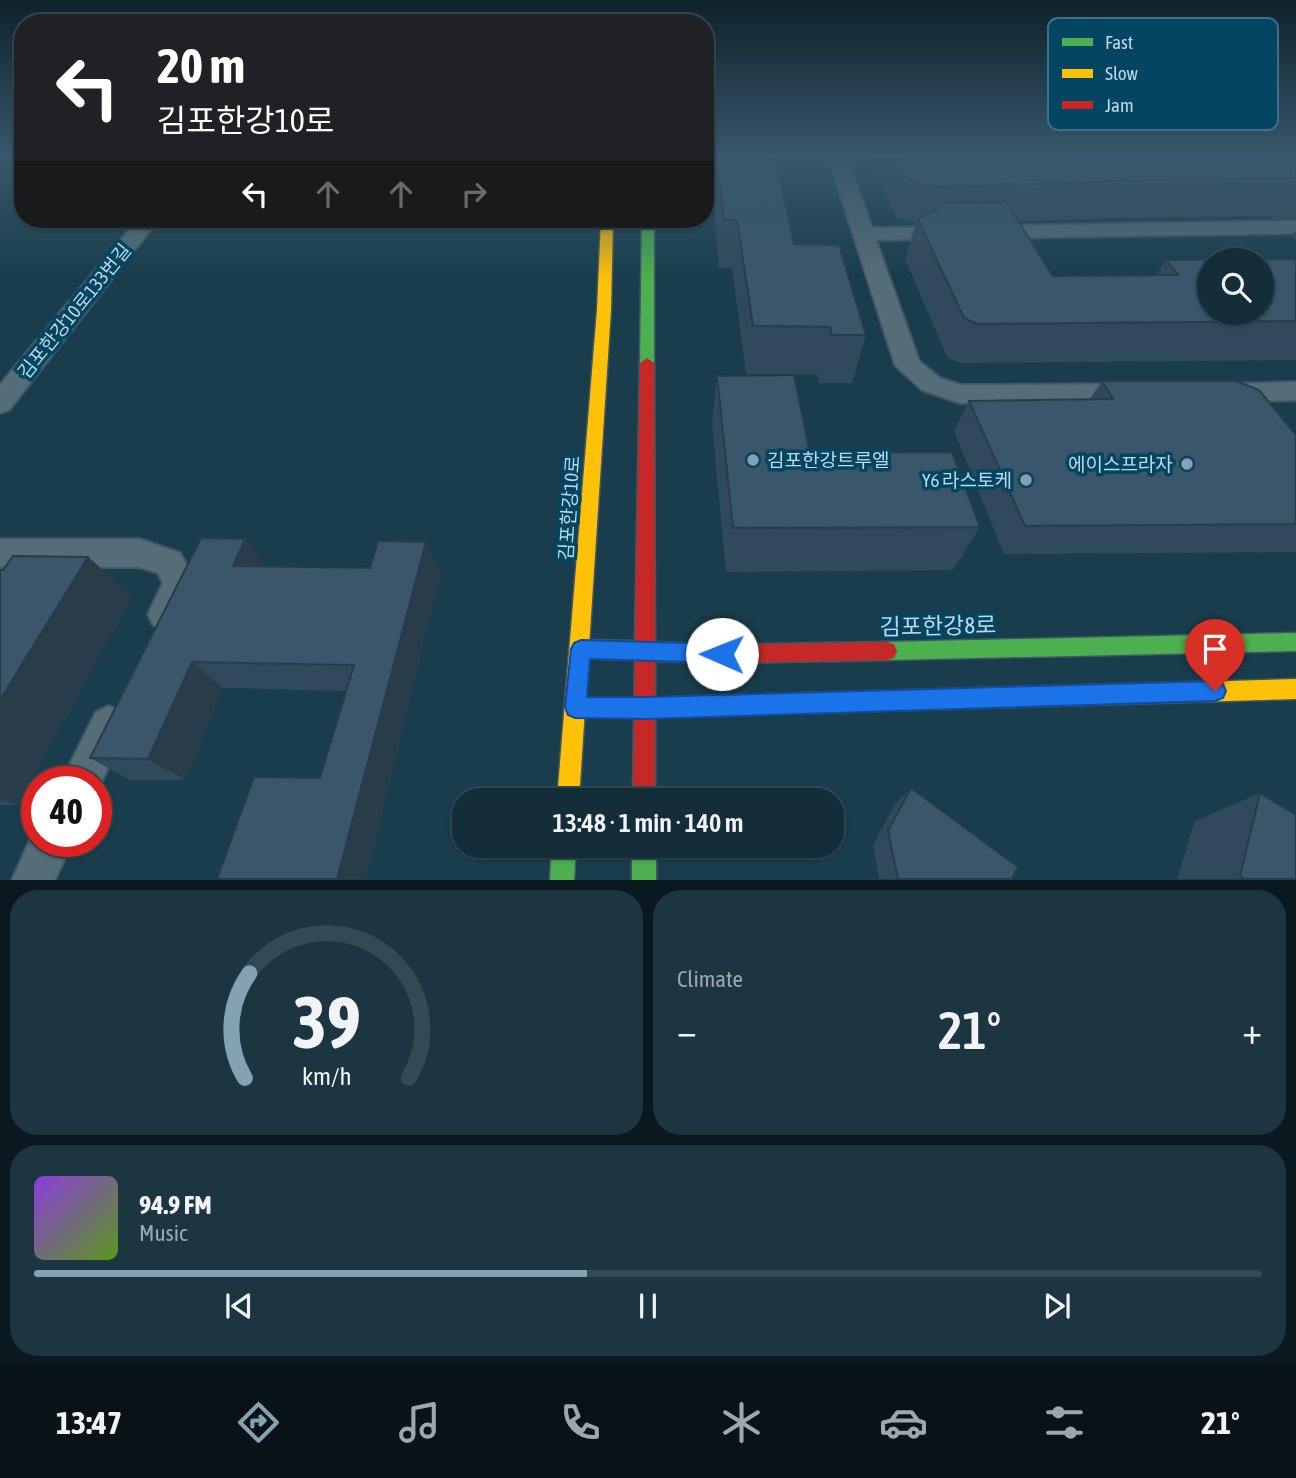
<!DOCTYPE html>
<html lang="en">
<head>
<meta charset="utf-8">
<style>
  :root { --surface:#132e39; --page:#1c3641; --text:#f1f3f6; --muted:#9da8ae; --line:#324a53; --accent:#83a2b2 }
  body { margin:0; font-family:"Asap Condensed","Noto Sans KR",sans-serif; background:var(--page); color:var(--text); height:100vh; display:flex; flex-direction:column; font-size:26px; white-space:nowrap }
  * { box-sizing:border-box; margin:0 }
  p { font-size:23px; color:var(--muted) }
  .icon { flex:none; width:38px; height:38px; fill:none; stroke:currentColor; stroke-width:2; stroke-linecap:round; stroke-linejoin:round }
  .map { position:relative; height:880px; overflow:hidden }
  .panel { display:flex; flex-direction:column; gap:10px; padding:10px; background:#0a191f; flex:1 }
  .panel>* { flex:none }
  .hud { position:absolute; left:14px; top:14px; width:700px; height:214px; border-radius:28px; box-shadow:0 2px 5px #0004,0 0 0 2px var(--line); background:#202124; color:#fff; overflow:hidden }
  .fabs { position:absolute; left:1197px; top:248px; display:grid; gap:14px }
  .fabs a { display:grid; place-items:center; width:77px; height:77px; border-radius:50%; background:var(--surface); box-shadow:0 2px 5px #0004,0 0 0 2px var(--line); font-size:35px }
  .speed { position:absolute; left:21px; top:766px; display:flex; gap:14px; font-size:35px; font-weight:700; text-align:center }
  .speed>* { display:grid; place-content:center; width:91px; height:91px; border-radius:50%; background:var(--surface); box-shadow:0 2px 5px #0004,0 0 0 2px var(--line); line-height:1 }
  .speed .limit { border:10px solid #d22; background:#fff; color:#111 }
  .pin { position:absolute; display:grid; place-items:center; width:60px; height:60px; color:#fff; margin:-72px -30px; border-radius:50% 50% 50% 0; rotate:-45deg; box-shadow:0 0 7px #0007 }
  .pin .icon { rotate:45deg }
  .me { position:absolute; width:77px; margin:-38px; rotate:271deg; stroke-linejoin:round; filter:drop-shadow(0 0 5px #0008) }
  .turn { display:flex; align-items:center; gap:24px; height:147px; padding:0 28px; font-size:32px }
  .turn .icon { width:91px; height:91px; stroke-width:2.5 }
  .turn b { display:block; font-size:49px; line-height:60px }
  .lanes { display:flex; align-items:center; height:66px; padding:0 28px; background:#0003; justify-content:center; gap:35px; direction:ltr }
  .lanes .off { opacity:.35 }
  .big { font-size:52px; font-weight:600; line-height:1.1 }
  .panel .widget { flex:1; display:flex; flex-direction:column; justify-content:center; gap:10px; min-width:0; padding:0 24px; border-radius:28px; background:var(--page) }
  .panel .dial { align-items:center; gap:0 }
  .dial svg { height:182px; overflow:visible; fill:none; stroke:var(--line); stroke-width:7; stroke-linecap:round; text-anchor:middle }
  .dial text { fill:var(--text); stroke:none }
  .song { display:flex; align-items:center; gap:21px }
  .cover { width:84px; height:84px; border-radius:10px; background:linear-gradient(135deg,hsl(270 70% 55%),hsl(90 70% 35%)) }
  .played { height:7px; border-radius:4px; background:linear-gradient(90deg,var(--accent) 45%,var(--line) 45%) }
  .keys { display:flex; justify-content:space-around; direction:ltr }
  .heat { display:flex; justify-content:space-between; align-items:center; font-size:38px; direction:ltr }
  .panel .tiles { flex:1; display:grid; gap:10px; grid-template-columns:1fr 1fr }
  .widget:last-child { grid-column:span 2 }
  .trip { position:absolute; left:452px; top:788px; width:392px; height:70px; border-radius:28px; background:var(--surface); box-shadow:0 2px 5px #0004,0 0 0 2px var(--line); font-weight:600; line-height:70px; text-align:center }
  .tab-bar { display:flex; height:112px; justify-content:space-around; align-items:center; background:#081217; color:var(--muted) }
  .tab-bar .icon { width:49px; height:49px }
  .tab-bar .on { color:var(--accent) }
  .tab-bar b { font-size:32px; color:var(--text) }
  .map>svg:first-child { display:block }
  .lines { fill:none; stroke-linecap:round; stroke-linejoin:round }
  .street-casing { stroke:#415863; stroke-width:4 }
  .fast-casing { stroke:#415863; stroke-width:3 }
  .slow-casing { stroke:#415863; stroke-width:3 }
  .jam-casing { stroke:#415863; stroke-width:3 }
  .street { fill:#556d77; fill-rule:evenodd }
  .fast { fill:#4caf50; fill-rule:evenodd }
  .slow { fill:#ffc107; fill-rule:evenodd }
  .jam { fill:#c62828; fill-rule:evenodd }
  .wall { fill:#314a5b }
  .shaded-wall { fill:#283c4a }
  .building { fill:#39566a; stroke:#283c4a; stroke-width:2; fill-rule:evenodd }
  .route { fill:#1a73e8; stroke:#114b97; stroke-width:2 }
  .poi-dot { fill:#83a2b2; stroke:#044561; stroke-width:2.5 }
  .labels { text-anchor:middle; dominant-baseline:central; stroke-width:7; stroke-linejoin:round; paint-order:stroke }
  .street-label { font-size:19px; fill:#bcd8e9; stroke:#044561 }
  .poi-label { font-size:19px; fill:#bcd8e9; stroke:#044561; text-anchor:end }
  .near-street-label { font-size:23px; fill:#bcd8e9; stroke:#044561 }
  .key { fill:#044561; stroke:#3b718a; stroke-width:2 }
  .key-label { font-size:19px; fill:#bcd8e9 }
</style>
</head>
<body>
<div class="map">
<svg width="1296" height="880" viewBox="0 0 1296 880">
  <rect width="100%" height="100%" fill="#193d4c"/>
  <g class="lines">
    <defs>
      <path id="street" d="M828,156h18l26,72 424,-7v12l-420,7 43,121 21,17 21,7 171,-1 9,2 4,7 -4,7 -9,2 -172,1 -38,-13 -27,-25z
        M138,219h21l-150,191 -9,3v-28z
        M1296,382v18l-71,2 -9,-2 -4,-7 4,-7 9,-2z
        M0,539h139l41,14 16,29 -19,43 -12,5 -12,-5 -5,-11 15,-31 -5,-10 -19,-6h-139z
        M109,706l13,6 6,13 -32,69v-12h-35l35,-70z
        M36,827l1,15h35l-17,38h-43z"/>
      <path id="fast" d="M642,219h12v144l-7,5 -7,-5z
        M1296,633v18l-409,9 -7,-2 -3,-7 3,-7 7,-2z
        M908,690l7,3 3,7 -3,7 -7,3 -261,8 -72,-1 -7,-3 -3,-7 3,-7 7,-3 72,1z
        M552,845h24l-2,35h-24z
        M632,845h24v35h-24z"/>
      <path id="slow" d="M601,219h12l-2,91 -32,490h-22l40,-490z
        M1296,679v20l-388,11 -7,-3 -3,-7 3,-7 7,-3z"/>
      <path id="jam" d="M647,358l7,5 1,279 67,3 165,-3 7,2 3,7 -3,7 -7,2 -165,3 -67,-2v139h-22l2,-140 -54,-2 -7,-2 -3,-7 3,-7 7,-2 54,1 5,-278z"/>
    </defs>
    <use href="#street" class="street-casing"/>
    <use href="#fast" class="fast-casing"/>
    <use href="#slow" class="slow-casing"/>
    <use href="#jam" class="jam-casing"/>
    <use href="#street" class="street"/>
    <use href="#fast" class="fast"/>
    <use href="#slow" class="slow"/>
    <use href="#jam" class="jam"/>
  </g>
  <path class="wall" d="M710,156h65l19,88 72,91 -14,48h-33l-1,-8 -72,-1 -14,-106h-13z
    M874,156h422v62l-23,1 -3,-3 -147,2 -105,3 35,55 103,-1 10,-15 130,-1v101l-336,3 -13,-6 -42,-98 11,-36 -20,-6 -24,-53z
    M1296,230v10l-5,-4z
    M717,376l93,77 170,74 -27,43 -227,2 -14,-149z
    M1102,381l194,54v117l-292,2 -50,-123 15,-30 121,-2z
    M426,542l14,31 -74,306h-149l103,-101 27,-87 -124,-3 -38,92h-55l-40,-22 177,-191 103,1z
    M88,557l44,39 -114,209h-18v-235z
    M911,788l101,91h-133l-6,-34 22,-41z
    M1260,793l36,86h-119l18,-58z"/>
  <path class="shaded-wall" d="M245,539l24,31 -36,-4z
    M426,542l14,31 -74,306h-29z
    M88,557l44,39 -114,209 -18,-6v-99z
    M192,662l31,26 -38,92 -37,-21z"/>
  <path class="building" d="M717,156h58l19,88 45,1 27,90h-34l-2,-8 -77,-1 -16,-106h-13z
    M895,156h401v22l-151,2 -212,7 -26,-8z
    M1006,202l47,74 125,-1 -12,-15 130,-1v62l-319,3 -13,-6 -46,-98 29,-17zM1209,261h53v52h-53z
    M794,375l16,78 142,-1 28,75 -247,1 -16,-152z
    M1102,381h134l23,9 37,45v89l-271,2 -56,-125 144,-2z
    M201,538l44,1 -12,27 137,2 8,-27 48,1 -89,337h-120l37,-102 66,1 34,-113 -162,-3 -44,97 -58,-1z
    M13,556l75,1 -88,143v-130h3z
    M911,788l107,79 -6,12h-114l-10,-48z
    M1260,793l36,22v64h-51l-5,-3z"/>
  <linearGradient id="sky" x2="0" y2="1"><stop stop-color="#0e222a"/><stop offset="0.56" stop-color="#38576c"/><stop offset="1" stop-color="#38576c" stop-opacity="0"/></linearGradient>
  <rect width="1296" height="279" fill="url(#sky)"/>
  <path class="route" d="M581,640l141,4 7,3 3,7 -3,6 -7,3 -132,-4 -3,38h60l568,-16 8,3 3,7 -3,7 -8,3 -568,18 -72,-1 -7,-3 -3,-8 6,-58 3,-6z"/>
  <g class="poi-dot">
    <circle cx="753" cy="460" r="7"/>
    <circle cx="1187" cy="464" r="7"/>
    <circle cx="1026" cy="480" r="7"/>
  </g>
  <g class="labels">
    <g class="street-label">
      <text transform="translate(74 311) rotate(-51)">김포한강10로133번길</text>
      <text transform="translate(569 508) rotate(-86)">김포한강10로</text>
    </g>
    <g class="poi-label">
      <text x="767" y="460" text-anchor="start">김포한강트루엘</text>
      <text x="1173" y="464">에이스프라자</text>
      <text x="1012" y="480">Y6 라스토케</text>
    </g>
    <g class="near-street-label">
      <text transform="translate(938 626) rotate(-1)">김포한강8로</text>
    </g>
  </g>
  <rect x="1048" y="18" width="230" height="112" rx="10" class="key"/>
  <rect x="1062" y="38" width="31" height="8" fill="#4caf50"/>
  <rect x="1062" y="69" width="31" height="9" fill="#ffc107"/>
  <rect x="1062" y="101" width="31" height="8" fill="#c62828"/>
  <g class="key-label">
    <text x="1105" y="49">Fast</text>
    <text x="1105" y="80">Slow</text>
    <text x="1105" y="112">Jam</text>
  </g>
</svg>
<div class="fabs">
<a><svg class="icon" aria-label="search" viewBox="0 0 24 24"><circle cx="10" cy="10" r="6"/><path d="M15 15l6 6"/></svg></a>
</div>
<div class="speed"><div class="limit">40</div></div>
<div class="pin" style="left:1215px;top:691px;background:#d93025"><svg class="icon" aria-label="arrive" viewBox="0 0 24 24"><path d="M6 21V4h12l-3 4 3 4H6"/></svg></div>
<svg class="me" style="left:722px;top:654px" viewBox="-20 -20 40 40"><circle r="19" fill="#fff"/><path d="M0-13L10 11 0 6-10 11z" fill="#1a73e8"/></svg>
<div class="trip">13:48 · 1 min · 140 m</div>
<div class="hud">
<div class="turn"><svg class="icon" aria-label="left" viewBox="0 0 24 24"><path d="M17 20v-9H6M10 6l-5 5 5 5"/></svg><div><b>20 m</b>김포한강10로</div></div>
<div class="lanes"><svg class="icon" aria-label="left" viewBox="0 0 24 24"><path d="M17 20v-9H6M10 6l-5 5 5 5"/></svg><svg class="icon off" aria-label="ahead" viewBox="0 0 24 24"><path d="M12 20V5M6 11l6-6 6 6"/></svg><svg class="icon off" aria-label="ahead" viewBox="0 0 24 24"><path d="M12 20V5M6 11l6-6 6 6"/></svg><svg class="icon off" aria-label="right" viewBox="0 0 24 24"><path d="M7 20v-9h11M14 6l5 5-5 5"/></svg></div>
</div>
</div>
<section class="panel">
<div class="tiles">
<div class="widget dial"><svg viewBox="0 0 100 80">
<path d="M14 69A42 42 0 1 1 86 69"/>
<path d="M14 69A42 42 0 0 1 16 23" stroke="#83a2b2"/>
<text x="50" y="56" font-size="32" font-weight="700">39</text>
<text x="50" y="72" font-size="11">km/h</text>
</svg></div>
<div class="widget"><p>Climate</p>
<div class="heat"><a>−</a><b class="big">21°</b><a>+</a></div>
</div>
<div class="widget">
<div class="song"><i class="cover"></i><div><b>94.9 FM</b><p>Music</p></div></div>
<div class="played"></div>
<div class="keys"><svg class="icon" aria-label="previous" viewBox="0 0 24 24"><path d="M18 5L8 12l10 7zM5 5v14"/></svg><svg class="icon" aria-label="pause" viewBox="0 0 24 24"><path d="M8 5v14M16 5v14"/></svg><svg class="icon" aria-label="next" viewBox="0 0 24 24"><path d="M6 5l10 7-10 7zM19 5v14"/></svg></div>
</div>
</div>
</section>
<nav class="tab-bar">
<b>13:47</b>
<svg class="icon on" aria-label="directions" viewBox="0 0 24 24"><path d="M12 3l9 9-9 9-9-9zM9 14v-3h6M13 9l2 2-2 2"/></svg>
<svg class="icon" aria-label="music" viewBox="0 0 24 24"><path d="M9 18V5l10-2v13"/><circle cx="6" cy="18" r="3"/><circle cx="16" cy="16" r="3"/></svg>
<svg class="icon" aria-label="phone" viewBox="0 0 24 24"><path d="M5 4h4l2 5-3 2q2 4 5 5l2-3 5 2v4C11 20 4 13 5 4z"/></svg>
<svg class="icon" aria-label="climate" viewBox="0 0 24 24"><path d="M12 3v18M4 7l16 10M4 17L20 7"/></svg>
<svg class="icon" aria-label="car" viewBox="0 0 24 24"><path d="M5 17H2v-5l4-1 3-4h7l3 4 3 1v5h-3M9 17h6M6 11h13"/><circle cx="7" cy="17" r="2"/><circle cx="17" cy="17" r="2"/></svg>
<svg class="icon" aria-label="filters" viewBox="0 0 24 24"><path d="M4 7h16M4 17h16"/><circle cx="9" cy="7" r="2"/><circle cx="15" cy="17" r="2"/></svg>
<b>21°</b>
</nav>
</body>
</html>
